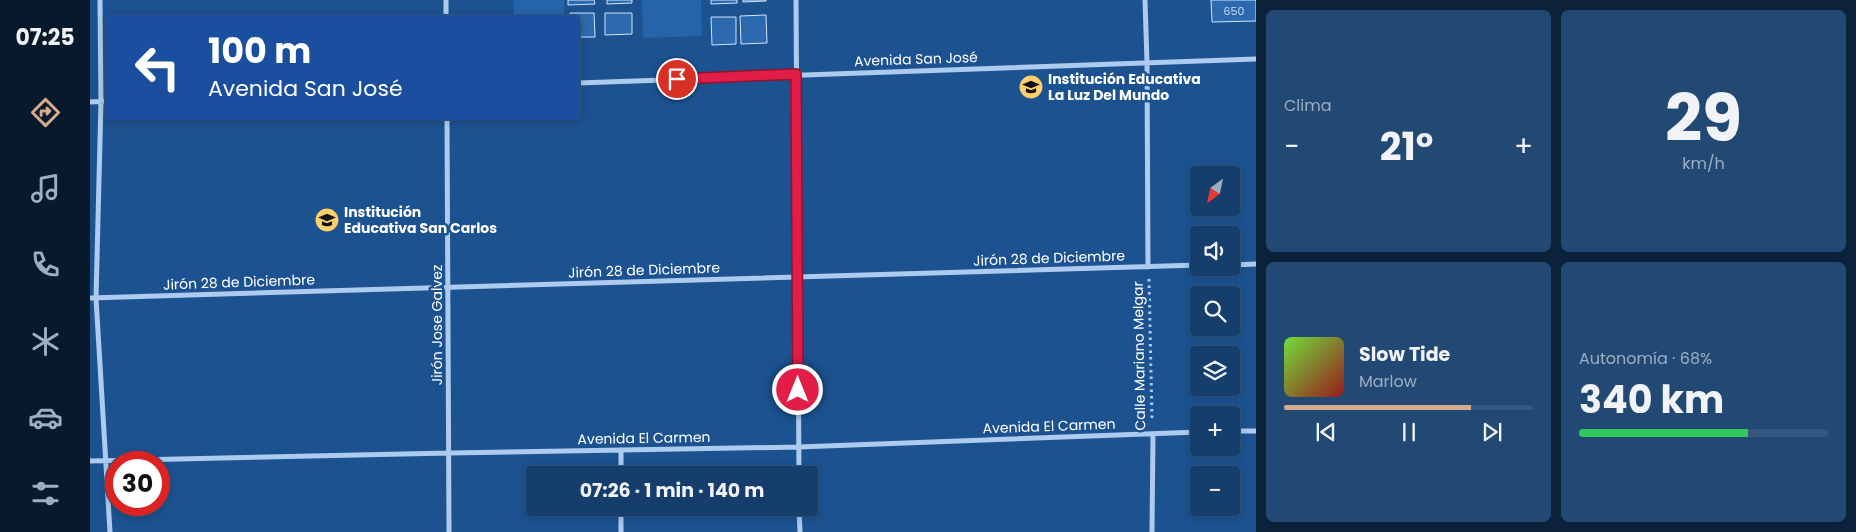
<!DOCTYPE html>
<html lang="es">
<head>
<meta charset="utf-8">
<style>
  :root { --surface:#153e6c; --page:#224974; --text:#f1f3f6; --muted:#9daec2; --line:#34577f; --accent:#d6ab8b }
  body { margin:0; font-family:Poppins,sans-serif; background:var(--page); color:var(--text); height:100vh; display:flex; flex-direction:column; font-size:19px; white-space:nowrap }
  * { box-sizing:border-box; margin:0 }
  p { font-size:16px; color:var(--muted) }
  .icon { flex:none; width:28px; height:28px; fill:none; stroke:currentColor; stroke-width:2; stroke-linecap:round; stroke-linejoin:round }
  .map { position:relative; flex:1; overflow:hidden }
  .sheet { display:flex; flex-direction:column; gap:10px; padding:10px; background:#0c223b; width:600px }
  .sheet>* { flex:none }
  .top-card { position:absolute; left:15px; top:15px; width:475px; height:105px; border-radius:5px; box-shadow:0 2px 8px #0003,0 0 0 1px var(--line); background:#1a4fa0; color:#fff; overflow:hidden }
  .needle { width:32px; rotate:213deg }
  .controls { position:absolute; left:1100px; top:166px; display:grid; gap:10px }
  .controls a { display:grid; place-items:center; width:50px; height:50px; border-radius:5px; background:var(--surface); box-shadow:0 2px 8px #0003,0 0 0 1px var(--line); font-size:25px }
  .speed { position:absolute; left:15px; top:451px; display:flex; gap:10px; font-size:25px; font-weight:700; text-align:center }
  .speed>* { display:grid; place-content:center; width:65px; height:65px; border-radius:50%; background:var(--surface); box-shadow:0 2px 8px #0003,0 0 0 1px var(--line); line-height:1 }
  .speed .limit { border:8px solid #d22; background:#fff; color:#111 }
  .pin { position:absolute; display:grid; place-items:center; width:42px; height:42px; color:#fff; margin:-21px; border:2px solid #fff; border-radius:50%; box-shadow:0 1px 5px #0007 }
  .me { position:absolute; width:55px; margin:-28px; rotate:0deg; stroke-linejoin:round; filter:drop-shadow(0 0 4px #0008) }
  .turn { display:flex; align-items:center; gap:18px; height:105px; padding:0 20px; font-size:22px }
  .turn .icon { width:65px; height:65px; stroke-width:2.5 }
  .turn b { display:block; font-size:35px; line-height:42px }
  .big { font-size:38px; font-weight:700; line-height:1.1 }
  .sheet .tile { flex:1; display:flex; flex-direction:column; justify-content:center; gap:8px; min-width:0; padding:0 18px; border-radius:8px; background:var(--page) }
  .sheet .dial { align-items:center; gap:0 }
  .dial b { font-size:65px; line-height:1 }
  .song { display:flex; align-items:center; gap:15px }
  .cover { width:60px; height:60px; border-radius:8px; background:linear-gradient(135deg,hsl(100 70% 55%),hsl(0 70% 35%)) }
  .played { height:5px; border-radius:2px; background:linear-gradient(90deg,var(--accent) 75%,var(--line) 75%) }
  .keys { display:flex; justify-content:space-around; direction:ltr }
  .heat { display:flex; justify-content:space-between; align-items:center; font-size:28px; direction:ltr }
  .charge { height:8px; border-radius:4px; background:linear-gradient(90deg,#34c759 68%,var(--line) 0) }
  .sheet .tiles { flex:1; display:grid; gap:10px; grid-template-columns:repeat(2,1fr) }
  .trip { position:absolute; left:436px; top:466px; width:292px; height:50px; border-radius:5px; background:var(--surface); box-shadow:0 2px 8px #0003,0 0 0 1px var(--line); font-weight:700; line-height:50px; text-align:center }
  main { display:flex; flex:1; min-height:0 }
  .dock { display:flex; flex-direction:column; width:90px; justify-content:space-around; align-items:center; background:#08192b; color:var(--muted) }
  .dock .icon { width:35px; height:35px }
  .dock .current { color:var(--accent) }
  .dock b { font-size:22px; color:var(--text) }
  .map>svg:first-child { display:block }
  .green { fill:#2664a9 }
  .building { fill:#2c69ae; stroke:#d2e5fa }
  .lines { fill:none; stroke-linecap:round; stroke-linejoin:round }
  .path { stroke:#accbee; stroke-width:3; stroke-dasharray:2.5 4; stroke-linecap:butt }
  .street { stroke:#accbee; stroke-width:5 }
  .route-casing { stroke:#92132f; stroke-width:12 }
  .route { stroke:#e11d48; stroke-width:9 }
  .labels { text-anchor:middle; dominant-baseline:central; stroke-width:5; stroke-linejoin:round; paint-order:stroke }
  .number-label { font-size:11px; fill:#cadaeb }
  .street-label { font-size:14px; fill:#fff; stroke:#1c5290 }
  .poi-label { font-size:14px; font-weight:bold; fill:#fff; stroke:#1c5290; text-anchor:start }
</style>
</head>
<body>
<main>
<nav class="dock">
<b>07:25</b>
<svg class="icon current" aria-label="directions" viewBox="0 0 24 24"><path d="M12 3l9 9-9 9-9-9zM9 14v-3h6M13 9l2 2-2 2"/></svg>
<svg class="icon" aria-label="music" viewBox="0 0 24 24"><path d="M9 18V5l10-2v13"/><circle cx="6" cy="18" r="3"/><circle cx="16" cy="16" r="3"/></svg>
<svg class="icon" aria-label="phone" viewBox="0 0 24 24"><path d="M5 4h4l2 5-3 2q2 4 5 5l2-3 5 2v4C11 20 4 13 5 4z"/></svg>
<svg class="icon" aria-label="climate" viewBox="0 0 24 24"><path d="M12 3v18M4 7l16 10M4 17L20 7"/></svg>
<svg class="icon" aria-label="car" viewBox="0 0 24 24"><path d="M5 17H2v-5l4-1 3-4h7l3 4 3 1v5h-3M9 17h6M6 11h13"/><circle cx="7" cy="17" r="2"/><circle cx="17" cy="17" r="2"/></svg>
<svg class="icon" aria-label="filters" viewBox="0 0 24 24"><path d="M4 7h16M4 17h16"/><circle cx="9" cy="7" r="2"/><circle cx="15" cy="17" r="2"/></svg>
</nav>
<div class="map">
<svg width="1166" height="532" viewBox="0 0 1166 532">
  <rect width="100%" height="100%" fill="#1c5290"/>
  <path class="green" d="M423,0h51v17h-50z
    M552,0h59l1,36 -59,2z"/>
  <path class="building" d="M478,0h26l1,4 -27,1z
    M517,0h25v3l-25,1z
    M621,0h26v3l-26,1z
    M653,0h23v1l-23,1z
    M1121,0h45v21l-44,1z
    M480,13h24l1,24h-17v-19h-8z
    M515,13h27v21l-27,1z
    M676,15l1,28 -26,1 -1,-28z
    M621,17h25v27l-24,1z"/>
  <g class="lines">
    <path class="path" d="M1059,279l3,141"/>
    <path class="street" d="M10,0l1,101 -5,197 14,234
      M356,0v18
      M706,0l3,475
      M1055,0l2,62 1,205
      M488,83l678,-24
      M0,102l18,-1
      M357,118l2,414
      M1141,265l25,-1
      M0,298l1109,-33
      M1141,431h25
      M0,461l359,-8 350,-6 400,-15
      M531,475v-25
      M709,508l1,24
      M531,532v-24
      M1062,532l1,-98"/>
  </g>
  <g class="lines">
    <defs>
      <path id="route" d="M587,79l119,-5 2,316"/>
    </defs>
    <use href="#route" class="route-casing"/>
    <use href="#route" class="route"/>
  </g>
  <defs>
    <symbol id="school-disc" viewBox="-11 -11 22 22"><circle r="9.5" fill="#fed06a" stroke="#1c5290"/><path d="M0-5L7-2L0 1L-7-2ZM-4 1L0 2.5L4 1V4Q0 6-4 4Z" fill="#111"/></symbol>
  </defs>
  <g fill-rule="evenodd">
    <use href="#school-disc" x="927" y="73" width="28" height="28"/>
    <use href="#school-disc" x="223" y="206" width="28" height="28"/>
  </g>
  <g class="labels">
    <g class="number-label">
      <text x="1144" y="11">650</text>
    </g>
    <g class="street-label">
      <text transform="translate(826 59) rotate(-2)">Avenida San José</text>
      <text transform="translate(959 258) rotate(-2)">Jirón 28 de Diciembre</text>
      <text transform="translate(554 270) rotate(-2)">Jirón 28 de Diciembre</text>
      <text transform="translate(149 282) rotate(-2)">Jirón 28 de Diciembre</text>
      <text transform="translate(347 325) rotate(-90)">Jirón Jose Galvez</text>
      <text transform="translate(1049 356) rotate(-91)">Calle Mariano Melgar</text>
      <text transform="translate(959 426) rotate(-2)">Avenida El Carmen</text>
      <text transform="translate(554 438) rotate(-1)">Avenida El Carmen</text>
    </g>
    <g class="poi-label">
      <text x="958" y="79">Institución Educativa<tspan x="958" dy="16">La Luz Del Mundo</tspan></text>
      <text x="254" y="212">Institución<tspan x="254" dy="16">Educativa San Carlos</tspan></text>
    </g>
  </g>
</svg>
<div class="controls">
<a><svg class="needle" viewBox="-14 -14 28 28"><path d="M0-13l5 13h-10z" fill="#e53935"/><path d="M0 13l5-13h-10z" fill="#9daec2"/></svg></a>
<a><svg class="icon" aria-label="sound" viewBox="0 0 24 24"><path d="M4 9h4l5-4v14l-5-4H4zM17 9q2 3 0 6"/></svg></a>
<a><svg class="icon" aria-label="search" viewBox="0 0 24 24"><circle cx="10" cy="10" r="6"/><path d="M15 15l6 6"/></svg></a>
<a><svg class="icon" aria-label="layers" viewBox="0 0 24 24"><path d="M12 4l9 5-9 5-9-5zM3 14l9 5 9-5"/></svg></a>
<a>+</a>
<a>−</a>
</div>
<div class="speed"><div class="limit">30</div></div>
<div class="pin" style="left:587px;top:79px;background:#d93025"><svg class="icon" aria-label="arrive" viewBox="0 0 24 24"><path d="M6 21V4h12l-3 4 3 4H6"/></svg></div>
<svg class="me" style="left:708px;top:390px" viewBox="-20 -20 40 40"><circle r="17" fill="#e11d48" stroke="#fff" stroke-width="3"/><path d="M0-11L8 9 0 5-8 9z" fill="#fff"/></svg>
<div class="trip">07:26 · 1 min · 140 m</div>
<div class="top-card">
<div class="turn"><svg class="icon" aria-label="left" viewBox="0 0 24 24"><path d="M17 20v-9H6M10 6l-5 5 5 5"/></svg><div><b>100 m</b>Avenida San José</div></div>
</div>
</div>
<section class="sheet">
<div class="tiles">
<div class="tile"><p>Clima</p>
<div class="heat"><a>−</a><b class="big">21°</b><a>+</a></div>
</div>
<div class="tile dial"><b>29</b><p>km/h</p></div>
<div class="tile">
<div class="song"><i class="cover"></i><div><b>Slow Tide</b><p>Marlow</p></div></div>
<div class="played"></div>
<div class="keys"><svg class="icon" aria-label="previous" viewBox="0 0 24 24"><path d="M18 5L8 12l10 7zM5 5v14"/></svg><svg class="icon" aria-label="pause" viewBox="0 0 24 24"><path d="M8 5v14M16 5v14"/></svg><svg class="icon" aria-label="next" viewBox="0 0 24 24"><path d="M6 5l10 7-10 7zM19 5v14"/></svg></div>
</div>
<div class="tile"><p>Autonomía · 68%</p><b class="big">340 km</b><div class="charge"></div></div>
</div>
</section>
</main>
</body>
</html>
